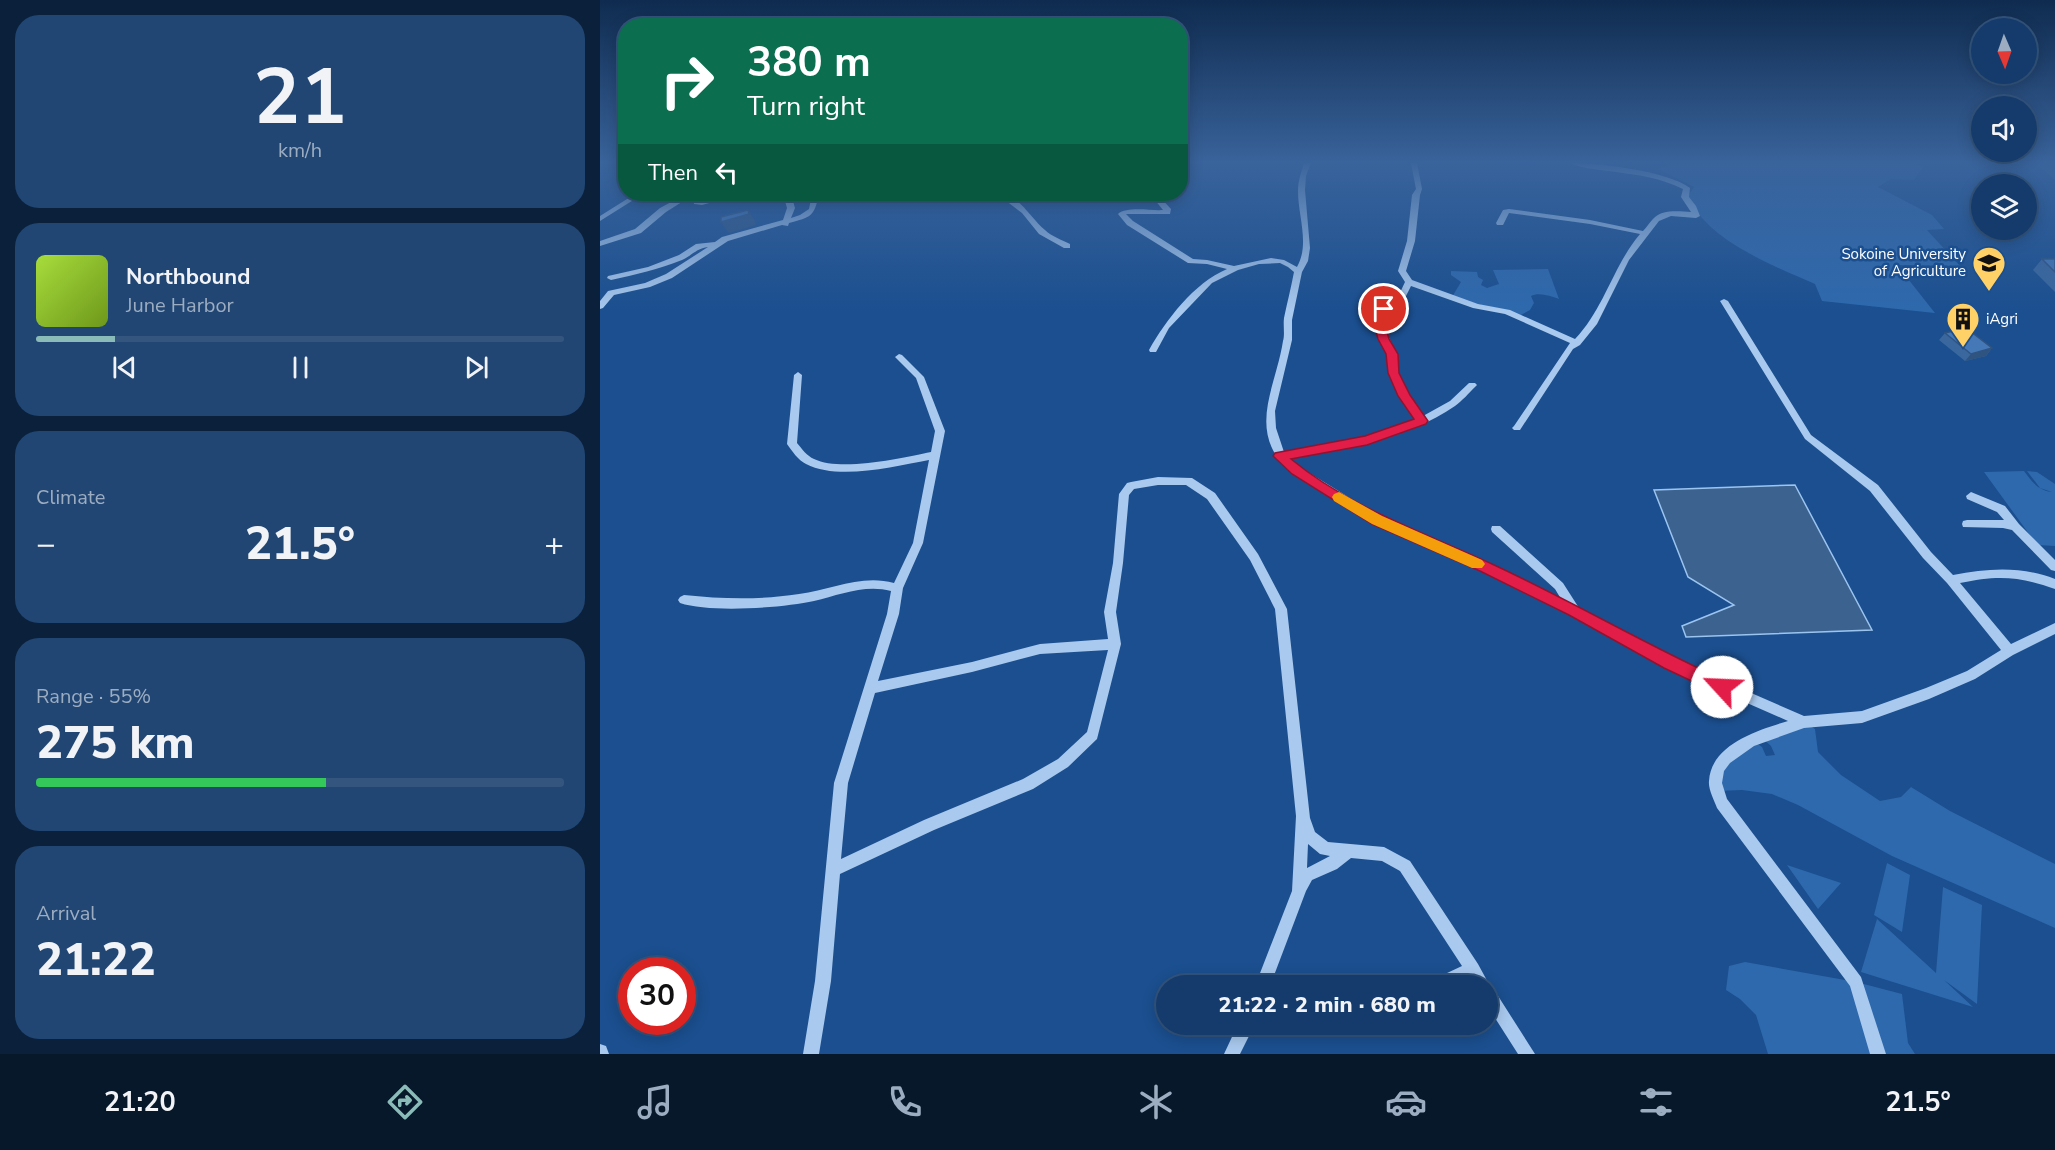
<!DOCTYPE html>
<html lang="en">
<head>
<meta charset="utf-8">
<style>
  :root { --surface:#143b6b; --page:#214673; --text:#f1f3f6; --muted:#9dadc1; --line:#33557e; --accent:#8bbbb9 }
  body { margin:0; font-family:"Nunito Sans",sans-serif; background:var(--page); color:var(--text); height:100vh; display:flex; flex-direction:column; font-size:22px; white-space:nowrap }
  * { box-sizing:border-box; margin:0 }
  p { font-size:20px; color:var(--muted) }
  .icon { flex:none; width:33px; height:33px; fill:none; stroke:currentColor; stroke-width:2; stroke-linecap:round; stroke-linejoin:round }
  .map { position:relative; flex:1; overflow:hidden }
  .details { display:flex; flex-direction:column; gap:15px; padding:15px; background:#0b203b; width:600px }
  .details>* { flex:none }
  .banner { position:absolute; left:18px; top:18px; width:570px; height:183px; border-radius:24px; box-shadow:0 3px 15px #0003,0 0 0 2px var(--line); background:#0b6e4f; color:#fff; overflow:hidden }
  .needle { width:39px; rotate:178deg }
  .buttons { position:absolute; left:1371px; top:18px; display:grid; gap:12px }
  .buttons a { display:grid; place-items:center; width:66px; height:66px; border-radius:50%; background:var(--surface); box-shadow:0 3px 15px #0003,0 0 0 2px var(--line); font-size:30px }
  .speed { position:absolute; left:18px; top:957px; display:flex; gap:12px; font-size:30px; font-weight:700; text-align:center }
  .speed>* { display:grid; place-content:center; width:78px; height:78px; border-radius:50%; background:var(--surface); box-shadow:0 3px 15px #0003,0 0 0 2px var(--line); line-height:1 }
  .speed .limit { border:9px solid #d22; background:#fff; color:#111 }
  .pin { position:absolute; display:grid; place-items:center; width:51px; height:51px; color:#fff; margin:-26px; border:3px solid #fff; border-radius:50%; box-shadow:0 2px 6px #0007 }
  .me { position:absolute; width:66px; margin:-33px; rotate:295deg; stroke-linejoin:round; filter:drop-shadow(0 0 4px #0008) }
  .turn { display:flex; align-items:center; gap:21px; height:126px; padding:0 30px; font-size:27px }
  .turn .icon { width:78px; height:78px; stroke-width:2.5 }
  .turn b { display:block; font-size:42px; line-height:51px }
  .then { display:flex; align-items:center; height:57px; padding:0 30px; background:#0003; gap:12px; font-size:22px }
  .big { font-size:45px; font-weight:800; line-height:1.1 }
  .details .widget { flex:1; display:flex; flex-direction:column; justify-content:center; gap:9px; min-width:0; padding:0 21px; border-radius:24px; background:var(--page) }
  .details .dial { align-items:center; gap:0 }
  .dial b { font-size:78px; line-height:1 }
  .song { display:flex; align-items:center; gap:18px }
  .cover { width:72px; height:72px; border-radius:9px; background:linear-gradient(135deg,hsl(80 70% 55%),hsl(80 70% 35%)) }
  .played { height:6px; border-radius:3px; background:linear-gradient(90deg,var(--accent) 15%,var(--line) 15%) }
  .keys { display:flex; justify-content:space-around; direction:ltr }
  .heat { display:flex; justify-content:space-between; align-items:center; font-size:33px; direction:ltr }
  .charge { height:9px; border-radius:4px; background:linear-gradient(90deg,#34c759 55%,var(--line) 0) }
  .trip { position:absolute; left:556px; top:975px; width:342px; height:60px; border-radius:30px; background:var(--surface); box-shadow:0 3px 15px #0003,0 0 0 2px var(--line); font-weight:800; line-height:60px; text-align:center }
  .tabs { display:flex; height:96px; justify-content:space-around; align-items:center; background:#08182b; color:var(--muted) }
  .tabs .icon { width:42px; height:42px }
  .tabs .on { color:var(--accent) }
  .tabs b { font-size:27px; color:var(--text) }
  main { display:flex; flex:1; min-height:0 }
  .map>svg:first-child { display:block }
  .green { fill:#2e69ad }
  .water { fill:#3c6290; stroke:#9cc4f0; stroke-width:1.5 }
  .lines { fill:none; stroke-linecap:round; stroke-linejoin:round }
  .minor { fill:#a9c9ee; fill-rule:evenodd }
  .wall { fill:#3a679d }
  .shaded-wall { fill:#305480 }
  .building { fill:#4478b7; stroke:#305480; stroke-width:1.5 }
  .route { fill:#e11d48; stroke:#92132f; stroke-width:1.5 }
  .slow { fill:#f59e0b }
  .labels { text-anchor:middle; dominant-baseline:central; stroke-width:5; stroke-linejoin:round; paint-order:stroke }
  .far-poi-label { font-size:15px; fill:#fff; stroke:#1b4f8f; text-anchor:end }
</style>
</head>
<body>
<main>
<section class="details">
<div class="widget dial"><b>21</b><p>km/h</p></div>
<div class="widget">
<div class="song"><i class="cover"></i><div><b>Northbound</b><p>June Harbor</p></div></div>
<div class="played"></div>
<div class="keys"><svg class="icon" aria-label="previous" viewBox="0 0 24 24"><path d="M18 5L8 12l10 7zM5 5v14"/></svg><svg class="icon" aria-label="pause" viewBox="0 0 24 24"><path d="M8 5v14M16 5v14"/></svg><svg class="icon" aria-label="next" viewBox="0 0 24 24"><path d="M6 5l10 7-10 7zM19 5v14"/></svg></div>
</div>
<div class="widget"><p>Climate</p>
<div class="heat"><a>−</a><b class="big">21.5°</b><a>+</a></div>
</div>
<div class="widget"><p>Range · 55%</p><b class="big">275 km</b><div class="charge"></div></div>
<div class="widget"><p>Arrival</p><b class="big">21:22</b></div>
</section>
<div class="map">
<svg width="1455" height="1054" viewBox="0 0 1455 1054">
  <rect width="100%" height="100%" fill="#1b4f8f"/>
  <path class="green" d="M1067,163h244l12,4 -9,13 -23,-1 -13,8 54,28 12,14 -17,1 33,36 -63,-1 38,48 9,1 -122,-13 -7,-17c-41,-18 -109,-44 -127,-88l6,-9 -36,-18 10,-4z
    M948,269l11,30c-9,-3 -20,-7 -28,-3l3,7 -4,7 -9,5 1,5 -15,-8 -55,-15 9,-15 -10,-7v-4l26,1 1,5 5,3 -2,5 6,3 12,-4 -6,-14z
    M1424,471c9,12 14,19 28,21l-12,-4 -13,-17 10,1 18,12v62l-18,-1 -53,-73z
    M1204,722l11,7 3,23 23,23 39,26 21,-4 10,-10 39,24 105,53v64l-163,-72 -94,-51 -26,-11 -30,-4 -24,1v-22l33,-30 11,8 4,9 9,-1 -4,-9 -11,-10z
    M1287,863l23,12 -8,57 -28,-17z
    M1187,865l54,18 -23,26z
    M1343,887l39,18 -5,99 -33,-24 29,27 -112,-35 16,-53 59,54z
    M1145,962l111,20 46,12 6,49 7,11h-147l-12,-39 -16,-16 -14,-9 3,-24z"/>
  <path class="water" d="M1195,485l77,145 -186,7 -4,-11 52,-21 -46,-28 -34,-87z"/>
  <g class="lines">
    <path class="minor" d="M704,163h7l-5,13 -1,14 5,58 -2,13 -6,11 -10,48v20l-17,71 1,17 8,24 82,-15 50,-17 -19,-29 -8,-20 -2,-19 -12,-29 3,-13 19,-11 8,-17 -7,-11 9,-30 5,-46 4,-6 -5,-26h6l5,26 -2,6 -5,46 -9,30 6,9 66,24 32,6 65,29c29,-30 38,-73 65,-105l-50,-10 -81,-11 -6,12h-6l-1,-2 7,-13 6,-1 81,11 53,11c4,-4 6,-8 10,-12 8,-10 26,-8 38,-7l-10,-15 2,-8c-22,-11 -44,-14 -67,-17 -15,-2 -33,-3 -46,-9 29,0 98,8 120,25l-1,9 7,9 4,10 -4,2 -25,-2 -12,5 -30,39 -32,64 -17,21 -7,4 -53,81h-6l-2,-2 2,-2 56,-83 -65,-29 -32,-6 -62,-22 -8,16 -18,11c-4,14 4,23 9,35 3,8 1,16 4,23 4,17 16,31 25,45l27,-15 19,-18h6l2,2 -2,2c-6,6 -13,14 -20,19 -49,34 -110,42 -167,52l5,5 88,54 108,47 72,35 -6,-10 -63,-57 -1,-3 1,-3h8l63,57 16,25 94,51 131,57 58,-5 64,-23 41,-17 34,-21 -54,-67 -24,-25 -53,-67 -65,-52 -85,-138 4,-2 4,2 83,134 67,50 53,67 22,23c36,-7 68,-9 102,4v10c-36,-13 -58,-14 -95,-6l51,61 44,-21v11l-42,21 -38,24 -46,20 -67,24 -58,5 -50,18 -24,17 -6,8 -2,12 5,16 134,178 25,77h-16l-20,-68 -133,-178c-3,-8 -9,-19 -8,-27 2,-37 50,-51 79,-60l-123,-54 -95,-53 -89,-44 -108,-47 -86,-54c-40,-40 -11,-82 -4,-128 2,-7 0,-15 1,-23 3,-15 7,-30 10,-46l-6,-5 -8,-4 -21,1 -21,6 -26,13 -43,45 -13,24h-6l-1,-2c17,-30 45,-67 78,-81l-20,-5 -19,-1 -61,-38 -9,-11c9,-8 33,-3 45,-4l-13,-16h7l14,15 -1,5h-44l7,7 60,38 14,1 27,6 37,-8 13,2 13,7c13,-23 1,-51 1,-76 0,-10 3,-18 6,-28z
      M35,194h8l-43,27v-5z
      M86,194h13l1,7h2l30,-7h10l-40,11 -8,-1 -1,-9 -27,17 -25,21 -41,13v-5l35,-12 25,-21z
      M183,194h8l4,14 -4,10 9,-3 9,-6 3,-15h7c-5,23 -8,23 -30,29l-1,3 -6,-1 -54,16 -56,37 -22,9 -36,8 -11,13 -3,1v-8l8,-10 37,-8 21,-9 42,-27c-11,1 -17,9 -26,13 -23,9 -47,15 -71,20l-4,-2 1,-2 40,-9 31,-12 17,-11 19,-2 7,-5 61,-17 4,-12z
      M397,194c21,-2 34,25 48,36 6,6 17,10 25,14v4h-6l-25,-14 -17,-21z
      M299,354l3,1 22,22 21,54 -22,112 -20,45 -4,26 -21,67 94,-19 68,-18 68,-5 -4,-27 9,-49 6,-69 8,-11 4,-1 27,-5 34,1 23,15 43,61 29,55 23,209 5,14 13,10 56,5 26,14 68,103 12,22 3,2 42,66h-17l-30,-47v-21h-14l-5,-8 -16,8h-25l2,-5 32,-15 -62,-95 -18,-10 -31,-3 -14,11 -25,11 -6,11 -36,95h-15l37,-95 4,-75 -21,-207 -25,-49 -43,-61 -21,-14h-28l-24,4 -5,6 -6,68 -7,49 5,32 -24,95 -29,28 -35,22 -99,41 -94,44 -9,107 -12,73h-16l12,-73 19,-198 53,-169 4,-23c-26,-7 -52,4 -77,10 -32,7 -104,12 -134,2l-2,-3 2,-3 4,-2c38,4 77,5 115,-1 32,-4 62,-20 95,-11l19,-40 16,-83c-34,6 -90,21 -123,4 -8,-4 -14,-13 -19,-20l7,-69 4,-3 4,3 -5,68c5,6 10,13 17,16 27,13 88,-1 117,-7l4,-21 -19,-53 -21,-21zM508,650l-21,82 -29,27 -35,20 -99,41 -83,39 7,-76 27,-90 97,-21 68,-18zM708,844l12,10 10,2 -23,12z
      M1371,492l34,14 14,18 36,36v11l-4,-1 -39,-40 -9,-2 -40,-1 -1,-3 1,-3 4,-1h37l-7,-8 -30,-13 -1,-3z
      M638,1024h112l-2,6 -26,7 -46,-7 -26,4 -10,20h-16z
      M0,1044l6,2 3,8h-9z"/>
  </g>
  <path class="wall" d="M1438,163h17v17l-18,-16z
    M1442,259h13v33l-22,-22z
    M1345,333l47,15 -6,8 -21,5 -26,-21z"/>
  <path class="shaded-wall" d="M148,210l7,11 1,4 -27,8 -8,-11z
    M1392,348l-6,8 -21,5 6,-7z"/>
  <path class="building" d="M148,210l1,4 -28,8v-5z
    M1442,259h13v13z
    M1366,328l26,20 -21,6 -26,-21z"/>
  <linearGradient id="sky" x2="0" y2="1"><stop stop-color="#0f2b4f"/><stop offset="0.52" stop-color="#39639b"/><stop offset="1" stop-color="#39639b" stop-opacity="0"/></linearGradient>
  <rect width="1455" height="311" fill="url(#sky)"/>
  <path class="route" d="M784,306l6,3 -6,12 5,18 9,15 1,19 11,22 18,26 -2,3 -59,21 -76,14c59,49 133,73 201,105 80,37 156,82 236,118l2,5 -2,6 -6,2 -5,-2 -53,-25 -95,-53 -89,-44 -108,-47 -80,-50 -19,-18 2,-3 5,-1 85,-16 49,-17 -16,-23 -10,-23 -2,-19 -8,-15 -5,-18 7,-14z"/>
  <path class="slow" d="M739,492l43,24 100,44 3,4 -3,4h-10l-100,-44 -38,-23 -2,-4 2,-3z"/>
  <defs>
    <symbol id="university-pin" viewBox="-11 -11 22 30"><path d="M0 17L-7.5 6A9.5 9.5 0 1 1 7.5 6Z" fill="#ffd166" stroke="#1b4f8f"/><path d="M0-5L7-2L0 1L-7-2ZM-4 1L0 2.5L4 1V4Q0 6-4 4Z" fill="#111"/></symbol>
    <symbol id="building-pin" viewBox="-11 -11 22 30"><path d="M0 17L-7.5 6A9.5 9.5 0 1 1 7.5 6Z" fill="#ffd166" stroke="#1b4f8f"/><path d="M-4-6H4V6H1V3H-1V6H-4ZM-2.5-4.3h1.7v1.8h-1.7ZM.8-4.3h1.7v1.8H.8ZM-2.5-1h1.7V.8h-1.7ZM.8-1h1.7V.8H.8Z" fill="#111"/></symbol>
  </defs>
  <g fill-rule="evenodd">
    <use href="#university-pin" x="1370" y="244" width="38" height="52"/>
    <use href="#building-pin" x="1344" y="300" width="38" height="52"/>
  </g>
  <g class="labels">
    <g class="far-poi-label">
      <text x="1366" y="254">Sokoine University<tspan x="1366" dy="17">of Agriculture</tspan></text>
      <text x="1386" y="319" text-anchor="start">iAgri</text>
    </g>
  </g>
</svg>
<div class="buttons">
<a><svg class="needle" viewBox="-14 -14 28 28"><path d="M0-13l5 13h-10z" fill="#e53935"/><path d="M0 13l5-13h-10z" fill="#9dadc1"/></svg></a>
<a><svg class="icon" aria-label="sound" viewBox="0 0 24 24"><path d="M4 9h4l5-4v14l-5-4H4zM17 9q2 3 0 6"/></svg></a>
<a><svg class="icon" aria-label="layers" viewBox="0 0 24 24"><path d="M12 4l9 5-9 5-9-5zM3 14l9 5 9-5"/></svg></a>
</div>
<div class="speed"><div class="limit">30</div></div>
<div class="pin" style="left:784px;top:309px;background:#d93025"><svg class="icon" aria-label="arrive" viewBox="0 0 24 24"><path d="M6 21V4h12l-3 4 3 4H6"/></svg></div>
<svg class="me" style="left:1122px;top:687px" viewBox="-20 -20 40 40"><circle r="19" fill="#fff"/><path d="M0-13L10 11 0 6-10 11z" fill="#e11d48"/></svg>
<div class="trip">21:22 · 2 min · 680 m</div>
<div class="banner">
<div class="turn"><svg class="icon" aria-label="right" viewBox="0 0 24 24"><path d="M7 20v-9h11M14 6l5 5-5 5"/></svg><div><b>380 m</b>Turn right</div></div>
<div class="then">Then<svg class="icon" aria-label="left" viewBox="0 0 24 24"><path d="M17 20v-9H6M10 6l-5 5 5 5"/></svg></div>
</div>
</div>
</main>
<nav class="tabs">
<b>21:20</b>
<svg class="icon on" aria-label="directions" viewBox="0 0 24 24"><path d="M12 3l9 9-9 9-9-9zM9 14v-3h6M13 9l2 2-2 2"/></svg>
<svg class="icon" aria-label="music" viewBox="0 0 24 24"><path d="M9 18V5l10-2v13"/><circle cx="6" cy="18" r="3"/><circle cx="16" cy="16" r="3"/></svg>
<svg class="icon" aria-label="phone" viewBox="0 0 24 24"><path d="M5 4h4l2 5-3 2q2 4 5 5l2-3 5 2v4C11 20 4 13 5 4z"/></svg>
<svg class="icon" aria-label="climate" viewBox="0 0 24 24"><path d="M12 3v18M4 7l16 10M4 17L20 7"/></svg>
<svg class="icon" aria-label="car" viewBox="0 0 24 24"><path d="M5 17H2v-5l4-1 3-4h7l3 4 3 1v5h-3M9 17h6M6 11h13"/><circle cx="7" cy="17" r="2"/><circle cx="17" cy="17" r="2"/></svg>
<svg class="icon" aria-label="filters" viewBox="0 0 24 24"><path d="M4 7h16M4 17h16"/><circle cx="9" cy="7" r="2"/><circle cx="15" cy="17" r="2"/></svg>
<b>21.5°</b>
</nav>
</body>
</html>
